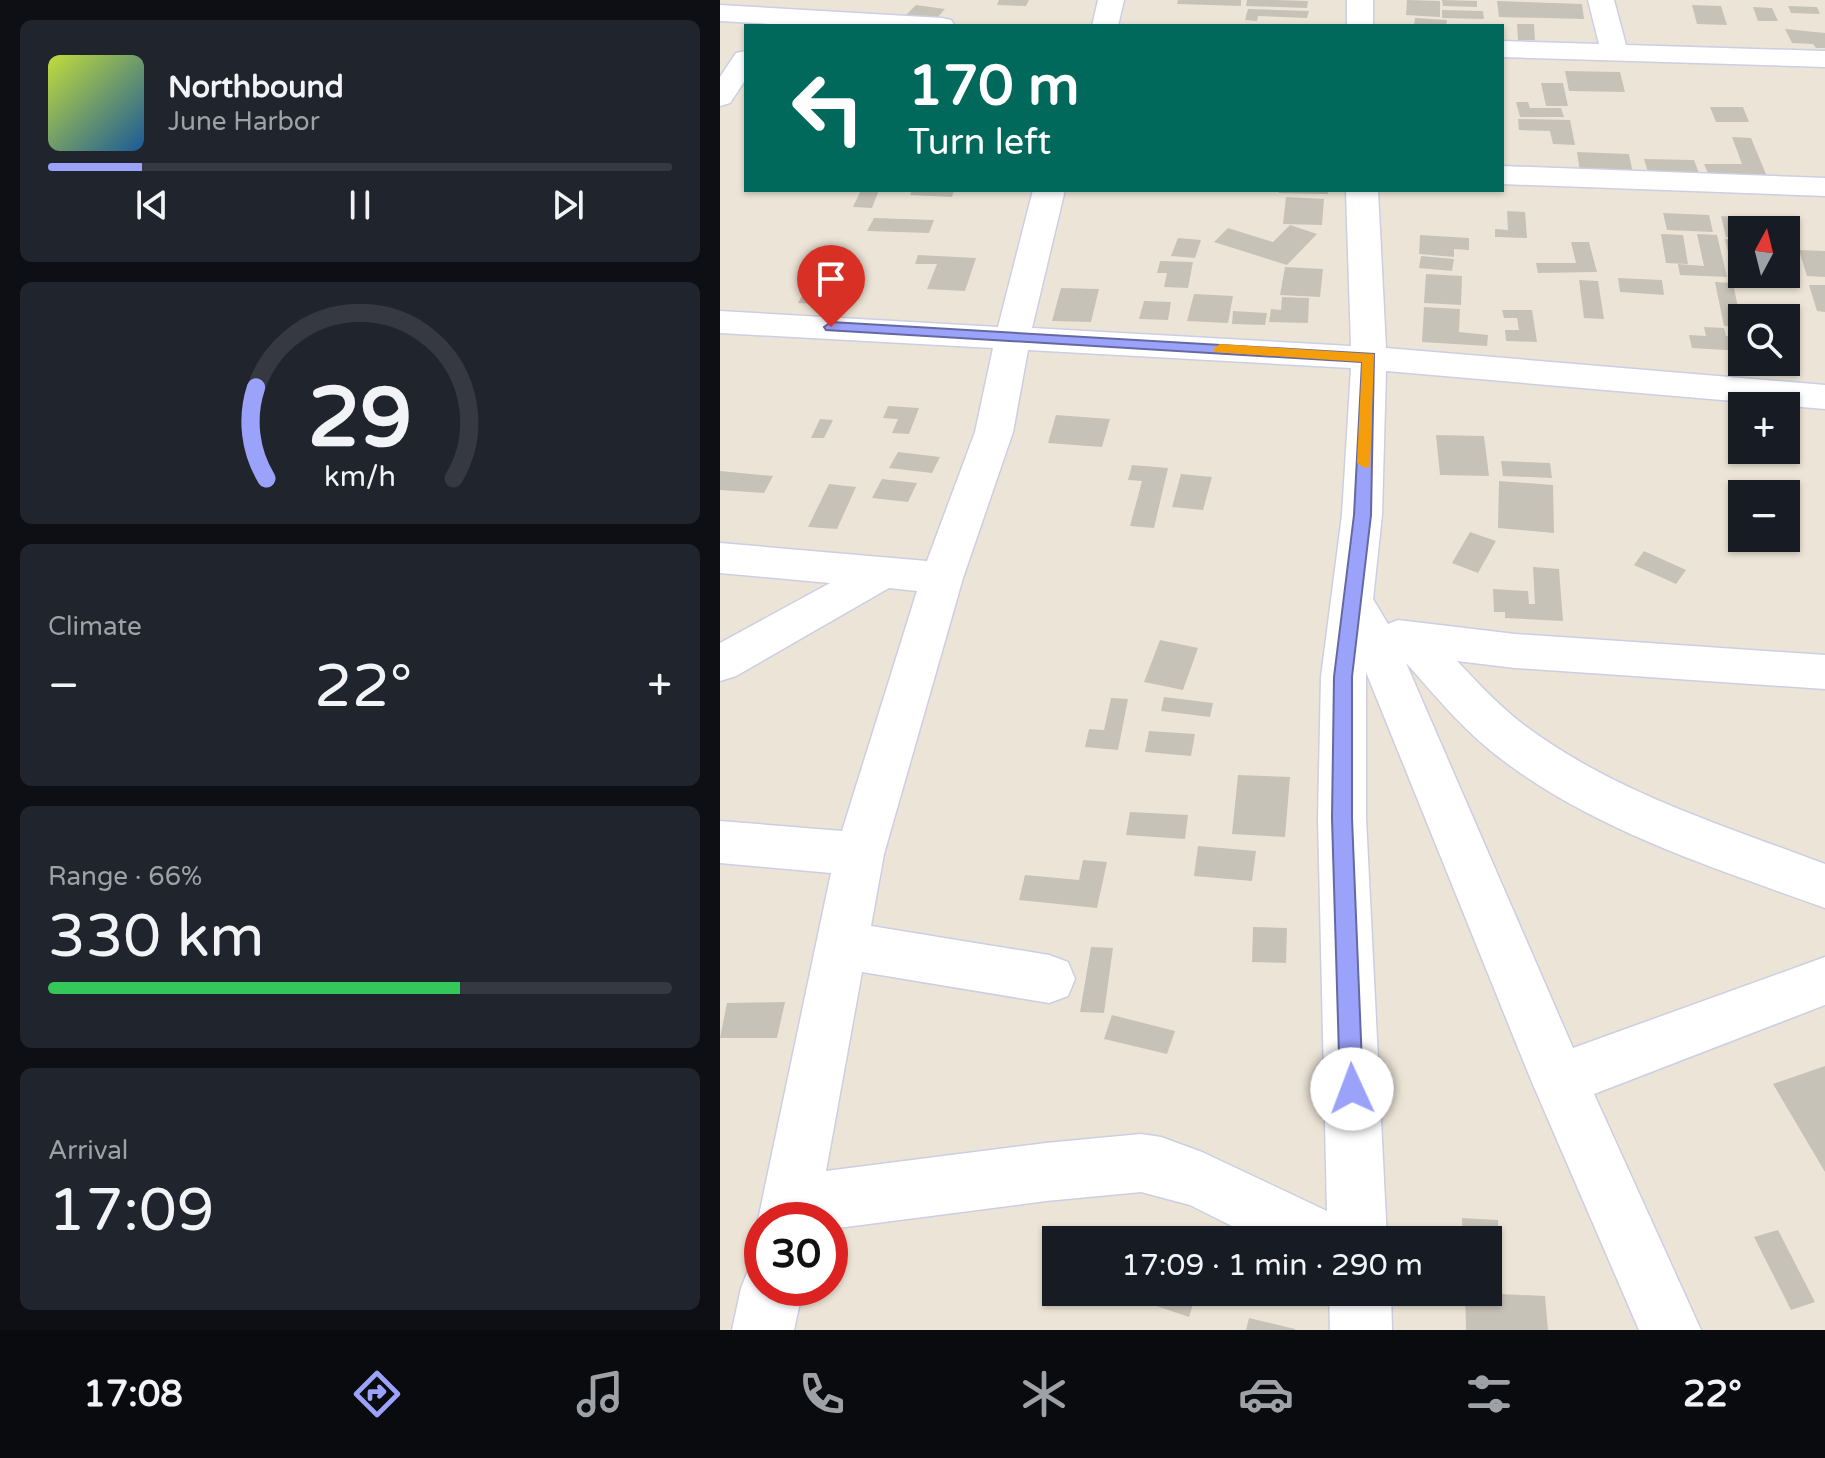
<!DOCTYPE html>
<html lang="en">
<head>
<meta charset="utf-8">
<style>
  :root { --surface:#171b24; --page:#20242c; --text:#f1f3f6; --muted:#9ea1a6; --line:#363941; --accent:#9ba2fa }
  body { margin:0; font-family:"Varela Round",sans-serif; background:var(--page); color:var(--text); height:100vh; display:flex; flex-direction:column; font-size:30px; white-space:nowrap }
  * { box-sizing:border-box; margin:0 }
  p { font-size:26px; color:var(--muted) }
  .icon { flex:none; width:44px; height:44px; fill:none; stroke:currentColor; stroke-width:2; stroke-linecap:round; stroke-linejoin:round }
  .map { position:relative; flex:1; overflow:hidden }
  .panel { display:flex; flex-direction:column; gap:20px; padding:20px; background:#0d0f14; width:720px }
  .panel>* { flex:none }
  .top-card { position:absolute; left:24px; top:24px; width:760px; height:168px; border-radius:0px; box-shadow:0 2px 6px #0004; background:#00695c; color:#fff; overflow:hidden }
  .needle { width:52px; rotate:7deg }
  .controls { position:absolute; left:1008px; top:216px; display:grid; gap:16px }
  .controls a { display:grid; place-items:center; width:72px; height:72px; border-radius:0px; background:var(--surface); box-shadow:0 2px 6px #0004; font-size:40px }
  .speed { position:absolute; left:24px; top:1202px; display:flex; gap:16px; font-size:40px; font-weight:700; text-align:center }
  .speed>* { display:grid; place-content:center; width:104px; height:104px; border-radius:50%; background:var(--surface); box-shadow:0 2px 6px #0004; line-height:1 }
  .speed .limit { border:12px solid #d22; background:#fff; color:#111 }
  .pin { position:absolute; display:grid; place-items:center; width:68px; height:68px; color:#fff; margin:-82px -34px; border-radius:50% 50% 50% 0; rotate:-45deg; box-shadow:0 0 8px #0007 }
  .pin .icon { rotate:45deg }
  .me { position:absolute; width:88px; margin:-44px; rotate:358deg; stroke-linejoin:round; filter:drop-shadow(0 0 6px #0008) }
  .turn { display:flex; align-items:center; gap:28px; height:168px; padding:0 32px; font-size:36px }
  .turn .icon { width:104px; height:104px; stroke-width:2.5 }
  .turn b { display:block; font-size:56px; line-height:68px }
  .big { font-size:60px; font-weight:600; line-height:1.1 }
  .panel .card { flex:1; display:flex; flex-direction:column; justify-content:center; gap:12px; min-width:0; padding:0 28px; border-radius:12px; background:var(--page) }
  .panel .dial { align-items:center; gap:0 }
  .dial svg { height:208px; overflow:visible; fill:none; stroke:var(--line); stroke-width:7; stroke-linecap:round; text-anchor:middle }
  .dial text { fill:var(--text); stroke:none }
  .song { display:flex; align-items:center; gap:24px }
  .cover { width:96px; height:96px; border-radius:12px; background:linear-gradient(135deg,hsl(70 70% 55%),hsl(210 70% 35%)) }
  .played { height:8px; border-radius:4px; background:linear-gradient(90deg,var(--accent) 15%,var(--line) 15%) }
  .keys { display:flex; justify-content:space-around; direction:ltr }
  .heat { display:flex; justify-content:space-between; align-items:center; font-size:44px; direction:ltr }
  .charge { height:12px; border-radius:6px; background:linear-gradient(90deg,#34c759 66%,var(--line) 0) }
  .trip { position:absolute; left:322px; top:1226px; width:460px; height:80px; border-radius:0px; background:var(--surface); box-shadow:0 2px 6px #0004; font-weight:600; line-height:80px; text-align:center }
  .dock { display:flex; height:128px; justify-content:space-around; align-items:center; background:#090b0e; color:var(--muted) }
  .dock .icon { width:56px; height:56px }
  .dock .active { color:var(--accent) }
  .dock b { font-size:36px; color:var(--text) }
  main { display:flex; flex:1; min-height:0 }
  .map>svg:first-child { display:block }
  .building { fill:#c7c2b7 }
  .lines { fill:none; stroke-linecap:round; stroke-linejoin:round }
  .minor-casing { stroke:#cccee3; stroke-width:3 }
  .minor { fill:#fff; fill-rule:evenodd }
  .route { fill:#9ba2fa; stroke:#6569a2; stroke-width:2 }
  .slow { fill:#f59e0b }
</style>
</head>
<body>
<main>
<section class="panel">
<div class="card">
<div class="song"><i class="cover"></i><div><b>Northbound</b><p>June Harbor</p></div></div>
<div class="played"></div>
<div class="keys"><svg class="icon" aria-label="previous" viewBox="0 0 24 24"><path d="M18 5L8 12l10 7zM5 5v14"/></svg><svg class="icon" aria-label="pause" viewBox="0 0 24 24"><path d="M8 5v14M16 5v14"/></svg><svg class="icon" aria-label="next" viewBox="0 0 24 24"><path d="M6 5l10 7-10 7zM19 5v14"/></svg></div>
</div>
<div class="card dial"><svg viewBox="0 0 100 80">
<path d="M14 69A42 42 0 1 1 86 69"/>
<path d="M14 69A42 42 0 0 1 10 34" stroke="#9ba2fa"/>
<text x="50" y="56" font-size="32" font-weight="700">29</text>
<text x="50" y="72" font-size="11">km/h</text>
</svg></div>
<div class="card"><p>Climate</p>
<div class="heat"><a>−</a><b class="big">22°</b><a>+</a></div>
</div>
<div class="card"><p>Range · 66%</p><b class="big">330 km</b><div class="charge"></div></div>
<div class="card"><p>Arrival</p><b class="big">17:09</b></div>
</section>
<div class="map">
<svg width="1105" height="1330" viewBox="0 0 1105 1330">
  <rect width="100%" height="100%" fill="#ece5d7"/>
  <path class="building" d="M279,0h30l-3,6 -29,-1z
    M458,0h63v6l-64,-2z
    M527,0h29l32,1 -1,7 -61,-2z
    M687,0l33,1v16l-34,-2z
    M722,0l35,1v6l-34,-1z
    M777,1l85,3 2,15 -85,-2z
    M196,5l29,4 -9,10 -30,-4z
    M972,5l29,1 6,19 -30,-1z
    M1068,6l29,1 3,7 -29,-1z
    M1033,7l19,1 6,13h-20z
    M528,9l61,2 -2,7 -49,-2 -1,5 -12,-1z
    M722,10l41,1 1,8 -42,-1z
    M695,18l32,2 -1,6h-32z
    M797,24h17l1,16h-17z
    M1065,29l40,4v15h-9l-3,-4 -21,-1z
    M845,71l55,1 5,20 -56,-1z
    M821,83h22l5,23h-22z
    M796,102h12l2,6h31l3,9h-44z
    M990,107h33l6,15h-33z
    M798,119l52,1 5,25 -22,-1 -3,-13 -31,-1z
    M1012,137l19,1 17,41 -58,-1 -6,-14h38z
    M857,152l52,2 4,20 -53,-2z
    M924,159l50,1 6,16h-51z
    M141,190h18l-7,18 -19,-1z
    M192,190h42l-2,7 -42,-2z
    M559,190h49v4l-49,-1z
    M566,197l38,2 -2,26 -39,-1z
    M787,211l18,1 2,26 -32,-1v-8l13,1z
    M943,213l46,2 4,17 -46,-2z
    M1001,216l52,3 3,11h-34v8l-16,-1z
    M154,218l60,2 -5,13 -62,-2z
    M570,225l27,9 -30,31 -73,-23 14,-14 45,14z
    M941,234l22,1 5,29 -22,-1z
    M977,234l20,1 10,42 -47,-2 -2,-11 26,2z
    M700,235l49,3v12l-15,-1v8l-35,-3z
    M458,238l23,2 -6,18 -24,-2z
    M1005,239l17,1v29h-10z
    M851,242h18l8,30 -59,1 -2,-10h40z
    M1067,248l9,32 -65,-3 -1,-7 12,1v3h44z
    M1079,250l26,1v26l-18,-1z
    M198,255l58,3 -11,33 -38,-2 10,-25h-22z
    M701,256l33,3 -2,12 -33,-3z
    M440,261l33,1 -5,26 -24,-1 3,-14h-10z
    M565,267l38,2 -3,28 -40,-2z
    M706,274l36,2 -1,29 -37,-2z
    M898,278l44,2 2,15 -44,-3z
    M859,280l19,1 6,38 -20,-1z
    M995,282l18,1 9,44 -18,-1z
    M88,285l16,1 -10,18 -16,-1z
    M1089,285h16v27l-8,-1z
    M341,288l38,1 -8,33 -39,-1z
    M474,294l39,2 -5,27 -41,-2z
    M562,297l27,1 -1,25 -39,-1 2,-13 10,1z
    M424,301l27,1 -3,18 -29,-1z
    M704,307l36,2 -1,23 29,3 -1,11 -65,-4z
    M782,310h30l5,32 -31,-1 -1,-11h14l-2,-12h-13z
    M513,311l34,2 -2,12 -33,-1z
    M984,327l20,1 2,8 13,1 3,14 -50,-3 -3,-13 17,1z
    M168,406l31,2 -10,26 -17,-1 6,-14 -15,-1z
    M336,415l54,4 -8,28 -54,-4z
    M100,419l13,1 -9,18h-13z
    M716,435l48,1 5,40 -49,-1z
    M178,452l42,5 -8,16 -43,-5z
    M781,461l49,2 2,15 -49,-2z
    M412,465l36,3 -14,60 -24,-2 12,-45 -14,-1z
    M0,471l53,5 -9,17 -44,-3z
    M461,474l31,3 -9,33 -31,-3z
    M162,479l35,4 -9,19 -36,-4z
    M779,481l54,4 1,48 -56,-5z
    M109,484l27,3 -19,42 -29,-2z
    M750,532l26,9 -18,32 -26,-10z
    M924,551l42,19 -10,14 -42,-19z
    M813,567l26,2 4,52 -58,-3v-6h-11l-1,-23 35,2 1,13h6z
    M440,640l38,8 -15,42 -39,-8z
    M444,697l49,6 -3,14 -49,-6z
    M391,698l17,1 -10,51 -33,-3 4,-18 15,1z
    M429,731l46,3 -4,22 -46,-4z
    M518,775l52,2 -5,60 -53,-3z
    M410,812l58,3 -3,24 -59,-4z
    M478,846l58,5 -4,30 -58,-5z
    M363,860l24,2 -10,46 -78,-8 6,-25 54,5z
    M533,927l34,1 -1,35 -34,-1z
    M371,947l22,1 -9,65 -24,-1z
    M65,1002l-8,36h-57l7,-35z
    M392,1015l63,16 -8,23 -63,-15z
    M1105,1066v106l-52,-88z
    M742,1218l36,2 3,74 44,2 3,34h-82l-1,-38h23v-52h-25z
    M1058,1230l37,72 -24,8 -37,-73z
    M406,1292h71l-8,25 -65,-22z
    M529,1318l46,11v1h-49z"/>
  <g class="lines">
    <defs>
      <path id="minor" d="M378,0h26l-6,26h-26z
        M627,0h26v26h-26z
        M868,0h26l12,45 199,6v16l-323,-10v-16l97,3z
        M0,5l222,13 9,2 4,6h-148l-87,-5z
        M26,51v28l-16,24 -10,3v-29l16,-24z
        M782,166l323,12v18l-323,-12z
        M313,190h32l-33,138 319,18 -5,-156h32l8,158 439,37v24l-439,-38 -4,144 -9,84 15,25 10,-4 117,14 310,21v34l-310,-21 -58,-7c21,22 42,45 67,64 89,67 198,100 301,139v44c-113,-41 -239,-80 -334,-157 -32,-26 -58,-58 -85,-88l167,385 252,-91v48l-231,89 107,236h-62l-108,-250 -165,-408v146l21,422h-127l-70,-35 -49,-13 -95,9 -216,28v-9h-68v9l-4,-9 73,-347 -111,-10v-42l122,10 75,-240 -28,-3 -153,88 -16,5v-38l110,-60 -110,-10v-30l207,18 48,-129 18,-84 -273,-15v-22l278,16zM308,350l323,18 -9,147 -21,162 -3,141 9,393 -125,-59 -41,-15 -20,-3 -95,9 -220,28 36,-199 187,31 19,-7 7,-17 -7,-17 -19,-7 -178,-29 13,-72 79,-276 50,-146z
        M42,1262v26h41l-9,42h-62l9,-42 9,-22z
        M609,1292h62l1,38h-62z"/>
    </defs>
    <use href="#minor" class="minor-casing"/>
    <use href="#minor" class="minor"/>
  </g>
  <path class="route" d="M111,322l543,32 -3,161 -19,162v141l11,271 -3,8 -8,4 -9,-4 -3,-8 -8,-271 2,-141 20,-162 8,-153 -536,-32 -2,-3z"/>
  <path class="slow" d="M500,344l154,10 -4,113 -5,1 -8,-5 5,-101 -147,-10 -2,-3z"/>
</svg>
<div class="controls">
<a><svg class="needle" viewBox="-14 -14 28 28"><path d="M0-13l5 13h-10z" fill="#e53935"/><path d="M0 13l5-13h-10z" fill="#9ea1a6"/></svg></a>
<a><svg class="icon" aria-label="search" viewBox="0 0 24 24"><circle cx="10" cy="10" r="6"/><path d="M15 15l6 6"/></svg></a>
<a>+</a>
<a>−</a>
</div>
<div class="speed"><div class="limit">30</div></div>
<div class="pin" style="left:111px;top:327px;background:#d93025"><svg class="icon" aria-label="arrive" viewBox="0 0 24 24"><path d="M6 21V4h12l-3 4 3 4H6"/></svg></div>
<svg class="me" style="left:632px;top:1089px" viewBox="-20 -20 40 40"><circle r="19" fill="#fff"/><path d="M0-13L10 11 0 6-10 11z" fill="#9ba2fa"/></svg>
<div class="trip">17:09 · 1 min · 290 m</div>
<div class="top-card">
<div class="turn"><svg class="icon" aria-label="left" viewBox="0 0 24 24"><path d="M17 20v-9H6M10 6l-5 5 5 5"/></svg><div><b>170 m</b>Turn left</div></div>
</div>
</div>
</main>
<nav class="dock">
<b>17:08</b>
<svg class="icon active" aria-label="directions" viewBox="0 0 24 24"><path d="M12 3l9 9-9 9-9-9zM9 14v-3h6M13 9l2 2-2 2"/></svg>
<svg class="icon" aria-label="music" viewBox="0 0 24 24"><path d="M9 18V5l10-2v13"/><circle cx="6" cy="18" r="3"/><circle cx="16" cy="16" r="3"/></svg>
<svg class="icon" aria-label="phone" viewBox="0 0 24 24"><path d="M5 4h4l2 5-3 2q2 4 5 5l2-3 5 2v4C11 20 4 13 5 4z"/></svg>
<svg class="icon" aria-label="climate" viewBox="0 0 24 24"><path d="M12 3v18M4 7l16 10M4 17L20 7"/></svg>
<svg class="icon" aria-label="car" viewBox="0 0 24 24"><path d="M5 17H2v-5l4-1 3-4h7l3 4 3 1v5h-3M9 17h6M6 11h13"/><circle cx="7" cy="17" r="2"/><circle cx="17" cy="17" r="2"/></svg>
<svg class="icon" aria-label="filters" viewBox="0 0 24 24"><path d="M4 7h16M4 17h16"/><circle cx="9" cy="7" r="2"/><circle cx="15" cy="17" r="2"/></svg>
<b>22°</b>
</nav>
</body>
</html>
